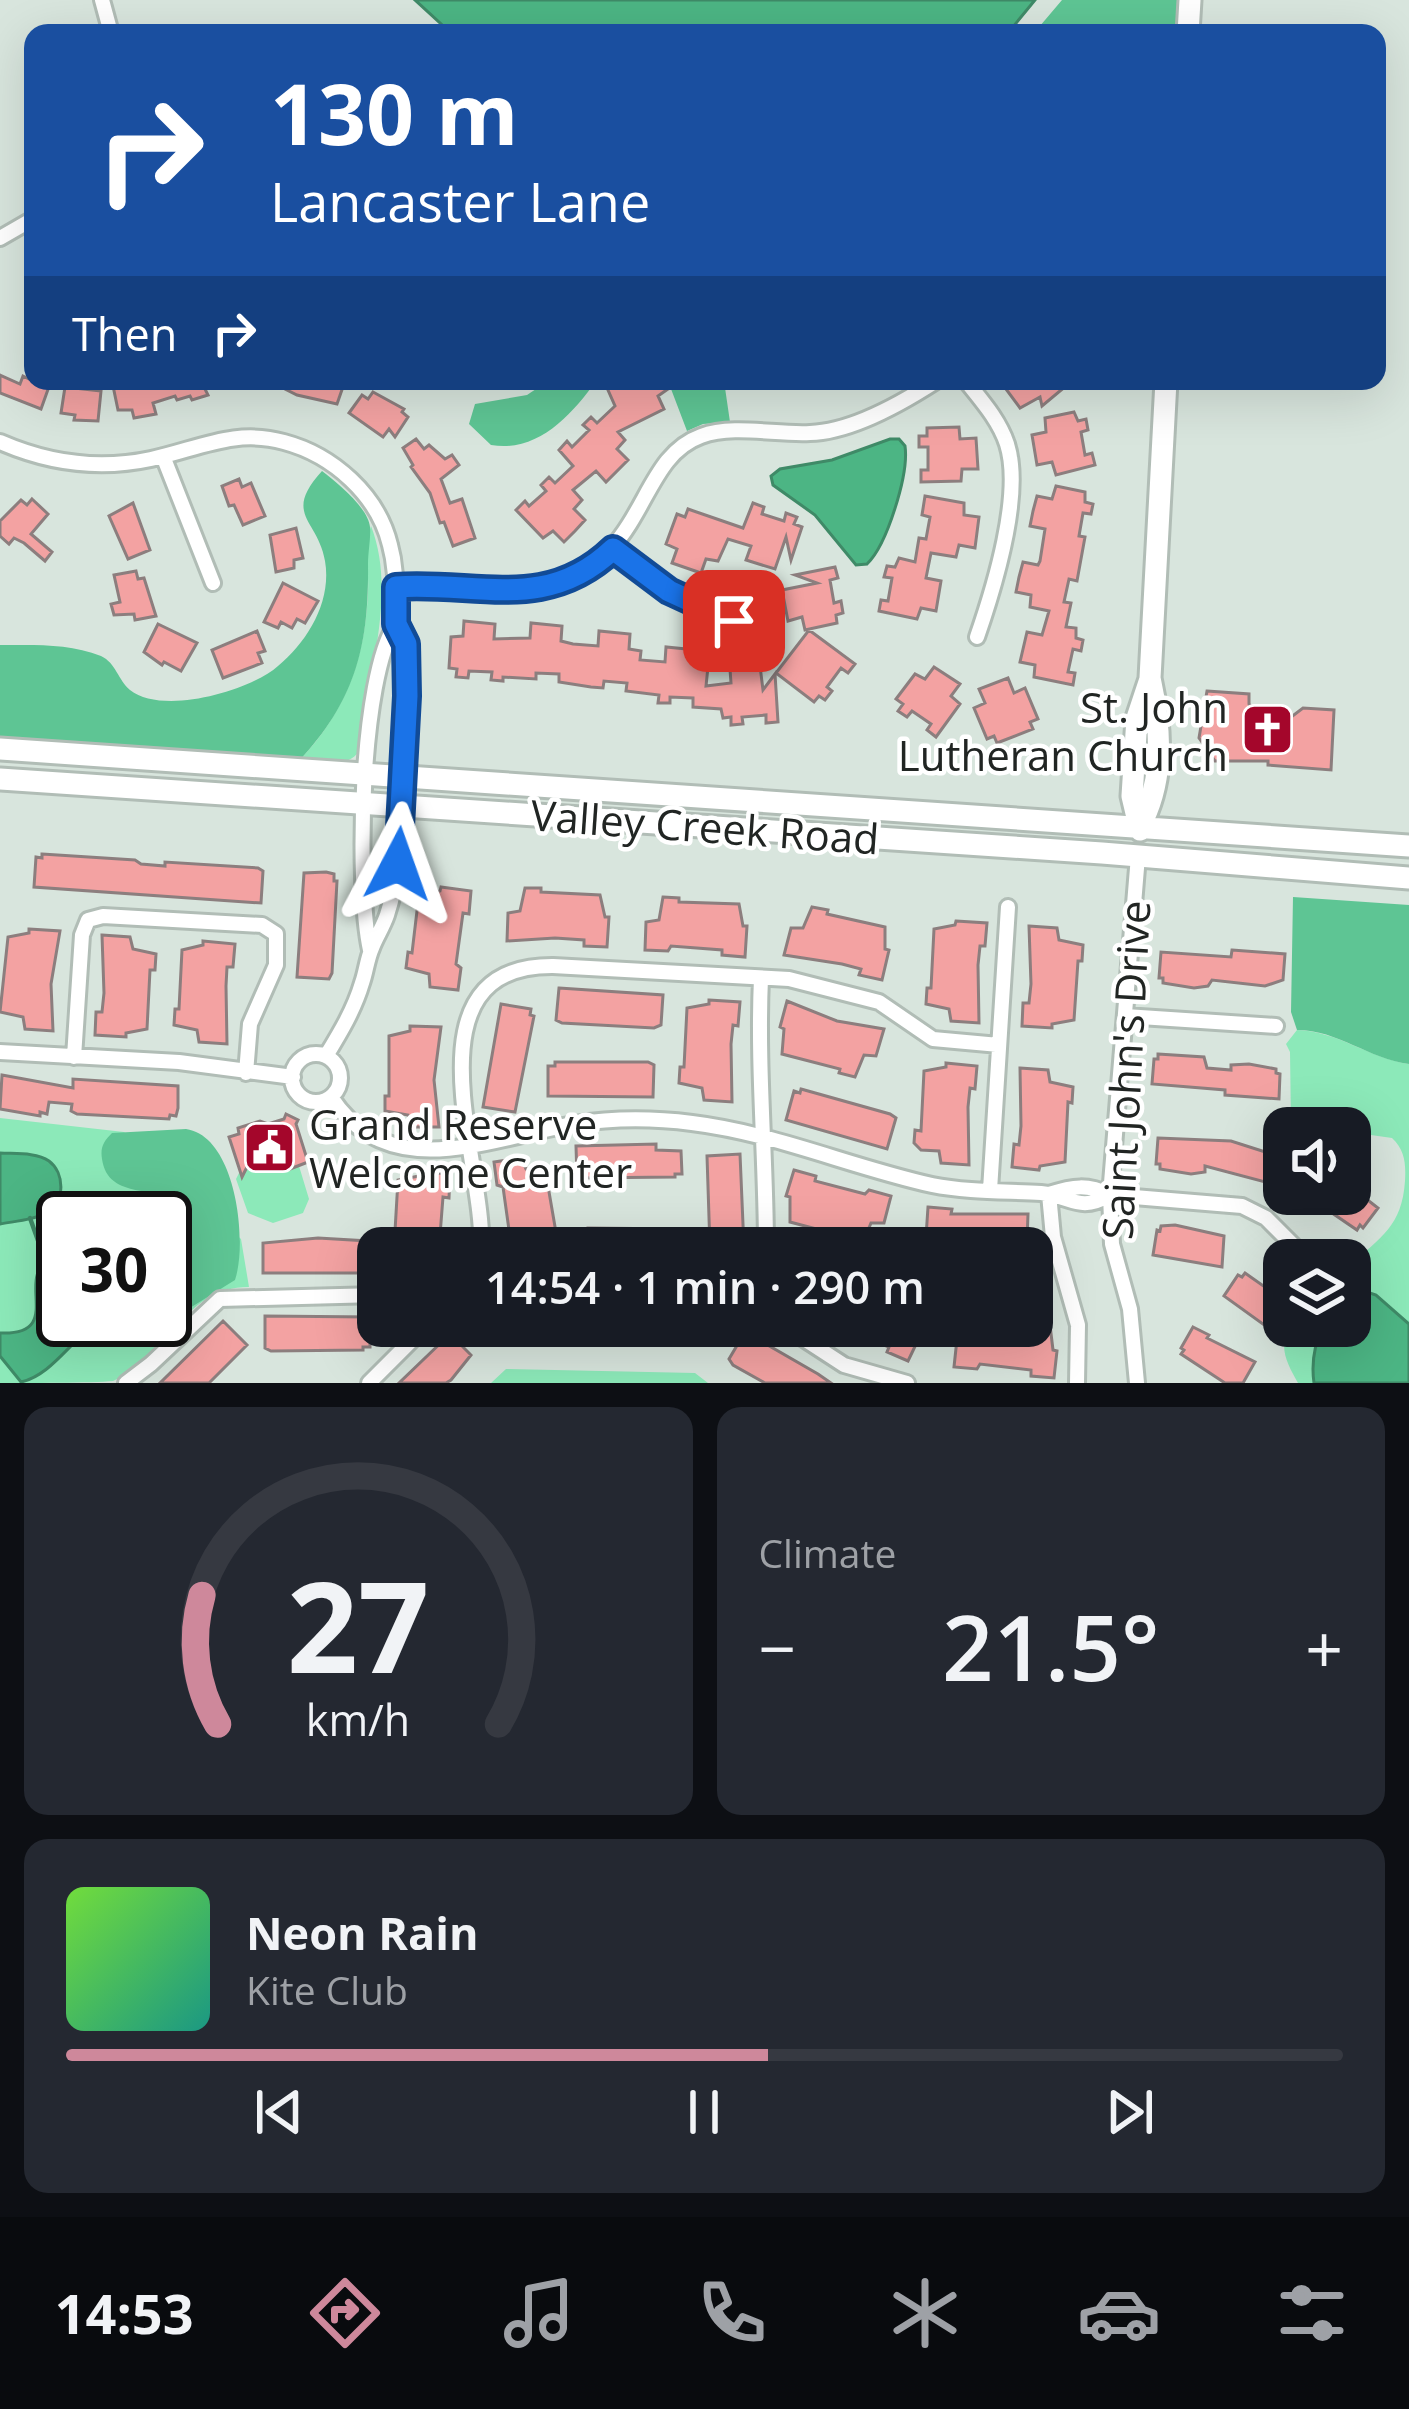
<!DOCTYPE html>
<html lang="en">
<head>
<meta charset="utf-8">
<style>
  :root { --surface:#171b24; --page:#242831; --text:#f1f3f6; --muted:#9ea1a6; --line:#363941; --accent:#ce889b }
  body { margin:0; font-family:"Open Sans",sans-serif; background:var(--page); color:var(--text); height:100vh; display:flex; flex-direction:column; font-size:45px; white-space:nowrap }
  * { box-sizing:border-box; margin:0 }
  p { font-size:39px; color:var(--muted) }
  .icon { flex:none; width:66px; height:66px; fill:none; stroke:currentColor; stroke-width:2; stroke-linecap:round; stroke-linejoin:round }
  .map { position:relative; height:1383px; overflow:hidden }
  .sheet { display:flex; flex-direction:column; gap:24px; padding:24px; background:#0d0f14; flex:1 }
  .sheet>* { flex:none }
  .top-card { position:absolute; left:24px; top:24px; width:1362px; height:366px; border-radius:24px; box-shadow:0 12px 48px #0002; background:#1a4fa0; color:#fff; overflow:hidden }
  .fabs { position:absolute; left:1263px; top:1107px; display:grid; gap:24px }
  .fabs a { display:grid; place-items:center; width:108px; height:108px; border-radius:24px; background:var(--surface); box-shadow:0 12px 48px #0002; font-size:60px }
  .speed { position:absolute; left:36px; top:1191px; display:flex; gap:24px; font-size:60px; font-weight:700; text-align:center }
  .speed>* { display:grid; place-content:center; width:156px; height:156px; border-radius:50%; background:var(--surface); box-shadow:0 12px 48px #0002; line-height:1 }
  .speed .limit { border:6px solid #111; border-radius:18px; background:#fff; color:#111 }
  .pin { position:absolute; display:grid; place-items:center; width:102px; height:102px; color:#fff; margin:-51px; border-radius:24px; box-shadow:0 6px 18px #0006 }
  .me { position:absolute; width:132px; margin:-66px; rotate:4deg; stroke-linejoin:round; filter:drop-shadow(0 0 9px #0008) }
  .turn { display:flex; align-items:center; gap:42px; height:252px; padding:0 48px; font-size:54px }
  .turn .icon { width:156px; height:156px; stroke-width:2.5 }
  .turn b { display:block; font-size:84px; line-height:102px }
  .then { display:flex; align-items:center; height:114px; padding:0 48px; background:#0003; gap:24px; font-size:45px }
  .big { font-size:90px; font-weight:600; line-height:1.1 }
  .sheet .card { flex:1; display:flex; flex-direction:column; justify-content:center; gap:18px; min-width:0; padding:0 42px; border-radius:24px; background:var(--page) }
  .sheet .dial { align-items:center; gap:0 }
  .dial svg { height:312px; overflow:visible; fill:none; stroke:var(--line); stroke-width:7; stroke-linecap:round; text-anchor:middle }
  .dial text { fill:var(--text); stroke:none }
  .song { display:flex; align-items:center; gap:36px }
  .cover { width:144px; height:144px; border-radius:18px; background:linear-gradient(135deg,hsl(100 70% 55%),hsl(170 70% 35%)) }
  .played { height:12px; border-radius:6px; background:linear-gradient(90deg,var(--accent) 55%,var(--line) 55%) }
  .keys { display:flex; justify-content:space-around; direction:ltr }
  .heat { display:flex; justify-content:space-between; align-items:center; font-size:66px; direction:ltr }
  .sheet .tiles { flex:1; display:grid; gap:24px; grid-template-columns:1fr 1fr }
  .card:last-child { grid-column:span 2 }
  .trip { position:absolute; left:357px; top:1227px; width:696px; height:120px; border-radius:24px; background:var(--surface); box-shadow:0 12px 48px #0002; font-weight:600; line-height:120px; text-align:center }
  .menu { display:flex; height:192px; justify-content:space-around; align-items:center; background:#090b0e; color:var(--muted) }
  .menu .icon { width:84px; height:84px }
  .menu .on { color:var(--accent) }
  .menu b { font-size:54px; color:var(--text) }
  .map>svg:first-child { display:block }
  .green { fill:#8ce9b9; fill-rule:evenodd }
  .forest { fill:#5ec594 }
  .water { fill:#4cb584; stroke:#3f8a67; stroke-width:3 }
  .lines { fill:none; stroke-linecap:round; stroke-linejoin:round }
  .stream { stroke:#3f8a67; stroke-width:4.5 }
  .building { fill:#f3a2a2; stroke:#8c7e7e; stroke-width:3 }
  .street-casing { stroke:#b1bdb6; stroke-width:20 }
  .secondary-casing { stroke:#b1bdb6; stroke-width:27 }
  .street { stroke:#fff; stroke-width:14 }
  .secondary { stroke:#fff; stroke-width:21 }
  .route-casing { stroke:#114b97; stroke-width:30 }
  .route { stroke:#1a73e8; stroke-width:21 }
  .labels { text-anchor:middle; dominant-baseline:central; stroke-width:9; stroke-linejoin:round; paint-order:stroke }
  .poi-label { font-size:42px; fill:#212523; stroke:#fff; text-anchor:end }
  .street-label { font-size:42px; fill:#212523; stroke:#fff }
</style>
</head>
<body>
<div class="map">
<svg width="1409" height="1383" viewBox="0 0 1409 1383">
  <rect width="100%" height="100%" fill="#d8e5dd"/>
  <path class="green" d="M371,526c27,69 -5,152 -11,224 -13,20 -40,12 -61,11 47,-50 66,-101 69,-170 1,-21 -4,-46 3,-65z
    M1297,1030c40,1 72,28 112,34v319h-111c-11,-20 -21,-37 -7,-57h59v-61c31,-28 52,-39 55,-84 1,-17 0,-31 -13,-43l-42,-6v-4h-53l-6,-4 -1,-72 -4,-8z
    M0,1118l124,14 117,107 8,48c-67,0 -81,72 -136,94 -19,2 -89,2 -113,2zM63,1218h102v102h-102z
    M265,1151l15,7 5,-4 5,14 9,-2 10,33 -6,14 -30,10 -25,-10 -12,-34 5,-10 22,-6z
    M506,1369l189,4 13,10h-217z"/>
  <path class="forest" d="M1062,0h116l-3,33h-141z
    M548,381h48c-25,35 -59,72 -105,64l-22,-21 6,-20 52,-9z
    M668,381h56l6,41 -27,2 -16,7z
    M322,471c14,11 46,36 48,56 1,10 -2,25 -2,37 1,81 -12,136 -69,197l-299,-20v-96c33,0 69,-2 101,11 15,7 17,24 29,34 33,26 120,1 148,-24 30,-25 54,-65 47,-105 -7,-42 -43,-46 -3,-90z
    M1293,897l116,8v159c-40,-5 -71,-34 -112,-34l-6,-18z
    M186,1129c50,7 62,112 49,151l-50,31 -9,-4c-5,-21 -8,-43 -2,-63 5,-16 12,-22 9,-40 -22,-20 -75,-2 -81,-45 -2,-12 2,-18 10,-26z"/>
  <path class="water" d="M415,0h620l-27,33h-557z
    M890,439h9l6,7c4,28 -18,99 -38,118l-11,1 -41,-50 -42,-30 -2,-9 9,-7 52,-9z
    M0,1153c15,1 36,-1 49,8 16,12 16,41 -1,51 -14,8 -32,9 -48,12z
    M53,1261h10v59h39c-29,16 -49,55 -81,62l-21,-26v-23c68,3 11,-61 53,-72z
    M1361,1290l15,5 33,29v59h-95c-3,-21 0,-38 9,-57h27v-33z"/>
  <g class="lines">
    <path class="stream" d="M30,1218l16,45"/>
  </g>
  <path class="building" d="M0,375l20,9 3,-8 10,5h18l-10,28 -41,-16z
    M112,381h89l7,14 -16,5 -2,-4 -13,4 -2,-4 -22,7 3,11 -22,4 -2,-8h-14z
    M269,381h76l-8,23 -40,-9z
    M604,381h60l4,8 -10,7 6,13 -46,23 7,8 -8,9 11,11 -22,22 -10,-11 -23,19 9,10 -8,9 11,11 -10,11 -11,11 -11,-11 -10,7 -27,-28 9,-9 4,5 17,-15 -5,-6 8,-8 6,6 18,-17 -14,-16 8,-9 5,6 17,-17 -6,-5 8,-8 6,6 18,-17z
    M1000,381h72l-30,25 -2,-9 -20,11z
    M65,387l36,4 -3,30 -24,-1 1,-5 -14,-2z
    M373,392l31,17 -2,3 6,5 -13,20 -6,-8 -6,8 -34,-24 13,-18 6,4z
    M1074,412l4,9 8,-2 2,11 -7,2 4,23 7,-2 3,12 -39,10 -4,-13 -15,3 -5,-30 14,-3 -1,-14z
    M959,427l1,12 16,-1 2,31h-16l-1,12 -40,1v-12h7v-23h-9v-11h8v-8z
    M416,439l8,10 5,-4 16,14 7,-4 7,10 -18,14 9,24 12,-4 13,39 -22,8 -9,-24 -4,1 -10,-30 -19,-26 2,-2 -10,-17z
    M239,479l3,8 9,-4 14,33 -22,9 -9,-20 -5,1 -7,-20z
    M1056,486l29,6v10l8,2 -2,10 -8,-1 -4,23 6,1 -8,44 -8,-2 -5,23 7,1 -5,24 10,1v10l7,2 -2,11 -8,-2 -5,23 7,1 -2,12 -39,-8 1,-12 -15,-3 7,-30 15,3 7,-24 -19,-4 1,-12 -15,-3 3,-15 4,-15 15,3 2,-4 5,-32 -15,-3 3,-15 4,-15 15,3z
    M925,496l39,7v12l15,2 -4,31 -16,-3 -3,12 -25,-4 -5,25 15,3 -5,30 -15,-3 -4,11 -38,-8 2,-11 7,1 4,-23 -8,-1 3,-11 8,1 4,-9 16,4 4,-24 7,1 4,-22 -8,-2z
    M32,499l16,15 -17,20 21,18 -7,9 -21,-18 -10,-5 -5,6 -9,-8v-15l21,-21 6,5z
    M133,503l17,47 -22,9 -19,-43z
    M753,503l11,4 -2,7 22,7 2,-8 11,4 -3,7 8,3 -11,33 -5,-23 -11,32 -29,-9 5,-14 -23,-7 -10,22 -12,-2 -5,14 -29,-10 5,-14 -11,-5 11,-30 8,3 3,-8 55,19z
    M296,528l7,30 -9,2v8l-18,4 -6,-37z
    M835,567l3,11 -8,2 4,23 7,-2 2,12 -7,2 1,8 -32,7 -3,-13 -14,4 -6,-31 35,-7 -22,-8z
    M136,571l2,8 6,-1 12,38 -21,4 -1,-6 -20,1 -3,-11 9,-2 -6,-27z
    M283,583l35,18 -13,22 -8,-4 -5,9 -11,-6 -3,6 -14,-6z
    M464,621l31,3 -1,15 36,-1 1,-15 31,3 -1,15 12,3 25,2 1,-15 31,3 -1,15 12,2 -1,9 25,2 1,-15 31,3 -1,15 12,2 -2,19 25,-3 -1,-14 30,-3 3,24 12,-16 3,48 -12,1v-8l-24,2 1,7 -12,1v-8l-8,1 -2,-9 -28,-2v-9l-23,-1v6h-12l1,-8 -33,-4 1,-8 -23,-2 -1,7 -12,-1 -32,-5v-8l-23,-1v6l-33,-2v4l-12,-1 1,-8 -23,-1 -1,7 -12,-1 1,-8 -8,-1 2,-31 12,-1z
    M158,624l39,19 -16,28 -17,-9 -2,3 -18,-13z
    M809,630l46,34 -7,9 -7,-5 -14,19 5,4 -7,9 -6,-4 -5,6 -38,-29z
    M257,631l8,20 -7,2 4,10 -39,15 -11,-28z
    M934,667l26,17 -9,12 9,8 -24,33 -9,-7 4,-6 -19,-13 -5,6 -9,-6 5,-7 -7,-5 19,-25 10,5z
    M1008,678l6,15 11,-5 13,31 -8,3 3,7 -36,14 -3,-7 -7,3 -13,-31 11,-5 -6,-14z
    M1207,691l42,3v10l13,15 24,2 17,-13 31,2 -3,60 -63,-5v-4h-53l-16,-23z
    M42,854l93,6 6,4 24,2v-4l93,6 5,3 -2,32 -227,-16 2,-30 6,1z
    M326,872l8,2v7h3l-5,92 -3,6 -32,-2 7,-104z
    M441,887l30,4 -2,23 -6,-1 -7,51 5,4 -3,22 -28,-3 -1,-13 -23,-6 2,-16 4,1 7,-59 21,-3z
    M525,888h16v4l59,3 5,22h4l-2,30 -23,-1v-6l-29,-2 -48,3 1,-28 12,-2z
    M663,897l16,1v4l60,2 4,22h4l-2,31 -23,-2v-5l-51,-4 -3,5 -23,-1 1,-28 13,-2z
    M812,907l16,3 -1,4 58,13v22l4,1 -7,30 -23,-5 2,-6 -19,-5 -58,-9 7,-27h12z
    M956,921l31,2 -2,23h-5l-2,19 1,58 -28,-2 -2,-12 -23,-5 1,-16h4l3,-59 21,-4z
    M1029,926l28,2 2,12 24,5 -1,16h-4l-4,59 -22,4v4l-30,-2 1,-23h6l2,-19z
    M29,929l31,2 -9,53 2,47 -28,-2 -2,-12 -23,-5 8,-75 21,-4z
    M102,935l28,2 3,12 23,5 -1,16h-5l-3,59 -21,4v4l-31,-2 1,-23h6l2,-19z
    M203,941l32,3 -2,23h-6l-1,19 1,58 -28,-2 -2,-12 -23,-5 1,-16h4l3,-59 21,-5z
    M1232,950l53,4 -2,26 -18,6 -53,-6 -4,6 -14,2 -31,-5v-5h-4l2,-26 70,5z
    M559,988l104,7 -2,30 -7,3 -92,-5 -6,-3z
    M709,1000l31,2 -2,24 -5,-1 -2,19 1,58 -28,-2 -2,-12 -23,-5 1,-16h4l3,-59 22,-4z
    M787,1001l50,20 47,8 -8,27 -12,-1 -9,22 -16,-4 1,-4 -58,-15 2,-25 -4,-2z
    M501,1004l30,5 -1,6 4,1 -19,96 -32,-5z
    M410,1026l31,1 -7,53 5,47h-28l-3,-12 -23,-4v-15h4v-60l21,-5z
    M1158,1054l46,3 3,11 24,2v-5l18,-1 27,5v4l4,1 -1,25 -54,-4v-5l-73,-6 2,-25h4z
    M555,1062h93l6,3 -1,32 -105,-1v-30h7z
    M946,1063l31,3 -2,23 -5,-1 -2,19 1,58 -28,-2 -2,-12 -18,-1 -7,-7 1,-13 6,1 3,-60 22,-4z
    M1020,1068l28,2 2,12 23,5 -1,16 -4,-1 -3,60 -25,4 -1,4 -27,-3 2,-23 5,1 2,-19z
    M2,1075l71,13v-9l105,7v22l-2,8 -6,-1 -1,4 -92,-5 -6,-3 1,-7 -23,-2 -2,12 -7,-2v4l-40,-7z
    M801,1089l89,25 6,4 -9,31 -101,-29 8,-29 6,2z
    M286,1114l12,6 -2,4 12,38 -18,7 -3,-7 -19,-10 -6,11 -15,4 -5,10 -13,-40 10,-3 -1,-6 22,-7 8,3 16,-5z
    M1158,1138l73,3 53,17v29l-79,-21v6l-14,2 -31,-5v-5h-4z
    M656,1144v6l25,1 1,23h-7v3l-98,1 -1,-32z
    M740,1154l4,94h-34l-3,-92z
    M521,1158l5,11h24l2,16 -4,1 10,58 -6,4h-60v-8l18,-3 -7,-50 -6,-2 -3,-23z
    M794,1170l22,6 -1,5 50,13 4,-4 22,6 -7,27h-13l-9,22 -16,-4 1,-4 -57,-15v-25l-4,-1z
    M419,1172l31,2 -1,24 -6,-1 -4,51h-45l4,-68 21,-4z
    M1321,1194h39l18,14 -15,20 -3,-3 -3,5 -41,-28z
    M928,1207l24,2 -1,5h77l-1,28 -12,2 -1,4h-81l-3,-10 -4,-1z
    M1175,1225l49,11 -2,31 -69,-12 4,-25 3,1 1,-5z
    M588,1228l92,1 6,3v16h-105v-16h7z
    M318,1238l50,3v32h-105v-30z
    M1245,1273l37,26 -3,4 3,3 -15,21 -43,-31 14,-21 4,2z
    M265,1316l105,1v30h-7v3l-92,1 -6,-3z
    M223,1321l24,24 -38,38h-49z
    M1032,1324l18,1 3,25 4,1 -3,27 -23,-2v-6l-51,-6 -3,5 -23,-2 3,-28 12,-2 1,-11z
    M489,1326h220v12h-7v4l-213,-5z
    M839,1326h80l-2,6 4,2 -13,27 -21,-9 2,-5z
    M1193,1327l16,8 -2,3 48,24 -12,21h-18l-44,-29 3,-4 -3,-2z
    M745,1332l73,42 13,9h-66l-32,-18 -4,-6z
    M450,1334l21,21 -20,25 -5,3h-47z"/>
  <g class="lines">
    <defs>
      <path id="street" d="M102,0l9,33
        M0,238l33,-19
        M966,381c16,20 33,39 41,63 16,50 -13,144 -30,193
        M0,442c48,21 100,28 151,17 47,-10 84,-31 133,-17 49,13 94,53 106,103 7,25 5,48 6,73 1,12 9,22 10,34 3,72 3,196 -19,263 -4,12 -11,22 -15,33 -5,11 -6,24 -10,35 -8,27 -22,50 -36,73
        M163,456l50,127
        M613,549l56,42 65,30
        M396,587c22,-1 43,-4 64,-1 32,3 60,10 91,0 97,-29 86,-127 150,-150 33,-12 75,-1 109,-3 41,-1 92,-30 126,-52
        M370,950c-14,-64 -10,-273 26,-326
        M761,978c-4,90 5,180 5,270
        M1125,1016l151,10
        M0,1052l179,10 114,15
        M292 1078a24 24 0 1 1 48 0a24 24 0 1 1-48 0Z
        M74,1057l8,-122 6,-15 15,-4 159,9 14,9v31l-26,59 -4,49
        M331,1097c58,89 158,41 243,27 39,-6 79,-6 118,-1 82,10 159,44 240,62 35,7 73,6 109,8 30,3 38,20 69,2
        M990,1190l18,-283
        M1049,1194c24,-8 39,-10 61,1l132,11 24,12 30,30
        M1049,1194l4,43 25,88 -1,58
        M481,1248c5,-83 -80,-283 72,-282l236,13 90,23 54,37 66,6
        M784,1326l60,39 63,18
        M126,1383l25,-19 69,-65 158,-4
        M369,1383l57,-57
        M1137,1383l-7,-74 -18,-65 -2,-49 28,-339"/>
      <path id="secondary" d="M1188,33l2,-33
        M0,749l1409,97
        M0,779l1102,74 307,25
        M1140,826c25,-47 21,-97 10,-148l16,-297
        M1140,830l-8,-34 5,-78 13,-39"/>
    </defs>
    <use href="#street" class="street-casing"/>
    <use href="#secondary" class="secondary-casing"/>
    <use href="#street" class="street"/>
    <use href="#secondary" class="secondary"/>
  </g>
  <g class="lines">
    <defs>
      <path id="route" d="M398,864l9,-168 -1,-52 -10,-20v-37c81,-6 150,26 217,-38l56,42 65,30"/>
    </defs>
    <use href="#route" class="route-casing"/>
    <use href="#route" class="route"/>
  </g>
  <defs>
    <symbol id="church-square" viewBox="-11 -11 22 22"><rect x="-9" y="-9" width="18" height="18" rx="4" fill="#a4062b" stroke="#fff"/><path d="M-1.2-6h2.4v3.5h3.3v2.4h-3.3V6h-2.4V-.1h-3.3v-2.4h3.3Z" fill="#fff"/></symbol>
    <symbol id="civic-square" viewBox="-11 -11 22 22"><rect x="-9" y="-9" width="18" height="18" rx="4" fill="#a4062b" stroke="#fff"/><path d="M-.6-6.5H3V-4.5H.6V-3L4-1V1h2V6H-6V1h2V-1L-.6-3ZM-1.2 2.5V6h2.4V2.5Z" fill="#fff"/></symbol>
  </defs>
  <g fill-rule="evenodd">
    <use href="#church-square" x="1238" y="700" width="59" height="59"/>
    <use href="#civic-square" x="240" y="1118" width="59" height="59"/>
  </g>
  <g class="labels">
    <g class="poi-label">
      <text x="1228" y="706">St. John<tspan x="1228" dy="48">Lutheran Church</tspan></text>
      <text x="309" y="1123" text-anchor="start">Grand Reserve<tspan x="309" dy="48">Welcome Center</tspan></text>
    </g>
    <g class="street-label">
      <text transform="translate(705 826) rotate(4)">Valley Creek Road</text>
      <text transform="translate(1125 1070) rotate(-87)">Saint John's Drive</text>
    </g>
  </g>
</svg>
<div class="fabs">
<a><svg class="icon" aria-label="sound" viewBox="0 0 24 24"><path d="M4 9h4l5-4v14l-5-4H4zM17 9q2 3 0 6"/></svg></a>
<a><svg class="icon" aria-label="layers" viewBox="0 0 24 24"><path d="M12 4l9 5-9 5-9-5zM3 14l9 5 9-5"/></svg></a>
</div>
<div class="speed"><div class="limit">30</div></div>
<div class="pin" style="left:734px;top:621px;background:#d93025"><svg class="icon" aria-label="arrive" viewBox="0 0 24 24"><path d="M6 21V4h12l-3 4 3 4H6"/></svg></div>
<svg class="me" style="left:398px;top:864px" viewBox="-20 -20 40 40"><path d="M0-17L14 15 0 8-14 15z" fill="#1a73e8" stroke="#fff" stroke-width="4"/></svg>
<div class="trip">14:54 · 1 min · 290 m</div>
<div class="top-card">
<div class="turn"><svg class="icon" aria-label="right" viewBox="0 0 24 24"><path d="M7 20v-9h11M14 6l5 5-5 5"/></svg><div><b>130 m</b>Lancaster Lane</div></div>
<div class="then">Then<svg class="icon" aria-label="right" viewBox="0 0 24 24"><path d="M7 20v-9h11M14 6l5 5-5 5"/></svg></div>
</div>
</div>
<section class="sheet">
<div class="tiles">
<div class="card dial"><svg viewBox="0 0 100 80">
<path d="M14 69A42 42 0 1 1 86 69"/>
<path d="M14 69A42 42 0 0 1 10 36" stroke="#ce889b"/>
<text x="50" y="56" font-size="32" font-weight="700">27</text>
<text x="50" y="72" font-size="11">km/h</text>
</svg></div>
<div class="card"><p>Climate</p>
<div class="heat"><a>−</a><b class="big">21.5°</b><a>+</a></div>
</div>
<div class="card">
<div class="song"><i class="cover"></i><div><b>Neon Rain</b><p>Kite Club</p></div></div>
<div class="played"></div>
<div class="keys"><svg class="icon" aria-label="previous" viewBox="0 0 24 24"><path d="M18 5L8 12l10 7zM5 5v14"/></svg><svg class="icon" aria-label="pause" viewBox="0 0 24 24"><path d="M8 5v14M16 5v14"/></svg><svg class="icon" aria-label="next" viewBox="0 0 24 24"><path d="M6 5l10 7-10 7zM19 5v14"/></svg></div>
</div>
</div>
</section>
<nav class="menu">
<b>14:53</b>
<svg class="icon on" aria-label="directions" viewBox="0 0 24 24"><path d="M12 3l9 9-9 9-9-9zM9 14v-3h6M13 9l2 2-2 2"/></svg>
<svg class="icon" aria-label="music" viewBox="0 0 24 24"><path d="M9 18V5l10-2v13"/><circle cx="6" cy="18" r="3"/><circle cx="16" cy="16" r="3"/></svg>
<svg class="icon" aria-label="phone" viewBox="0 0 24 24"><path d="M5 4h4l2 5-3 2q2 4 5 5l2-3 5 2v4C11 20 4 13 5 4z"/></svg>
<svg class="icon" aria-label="climate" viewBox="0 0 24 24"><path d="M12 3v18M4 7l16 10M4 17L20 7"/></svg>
<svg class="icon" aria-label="car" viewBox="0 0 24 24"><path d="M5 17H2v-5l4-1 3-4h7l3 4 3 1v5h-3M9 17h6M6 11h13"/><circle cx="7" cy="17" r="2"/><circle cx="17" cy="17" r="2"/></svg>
<svg class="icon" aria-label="filters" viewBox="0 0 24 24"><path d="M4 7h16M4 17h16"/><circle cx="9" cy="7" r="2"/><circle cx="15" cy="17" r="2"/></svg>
</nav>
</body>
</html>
